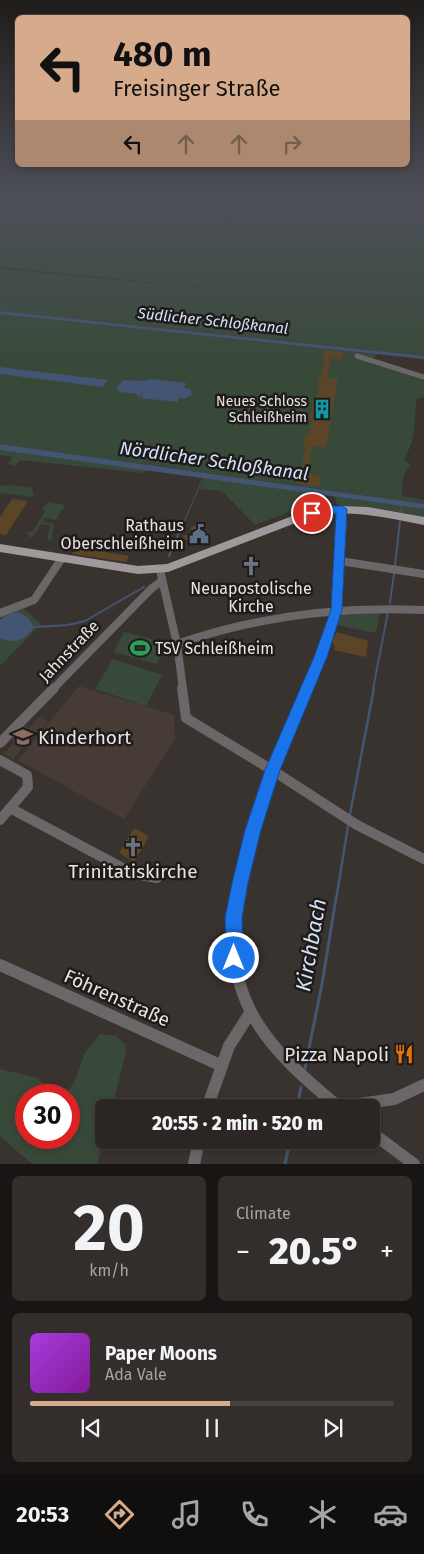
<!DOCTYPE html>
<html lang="en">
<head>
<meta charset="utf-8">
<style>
  :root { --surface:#2b2624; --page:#332e2c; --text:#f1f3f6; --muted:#a6a5a6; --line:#474341; --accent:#d6ab8b }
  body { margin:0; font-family:"Fira Sans",sans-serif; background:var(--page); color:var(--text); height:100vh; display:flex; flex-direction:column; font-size:19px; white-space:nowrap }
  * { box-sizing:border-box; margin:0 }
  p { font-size:16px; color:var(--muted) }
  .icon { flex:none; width:28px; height:28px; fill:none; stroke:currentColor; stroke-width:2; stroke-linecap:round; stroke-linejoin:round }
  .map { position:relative; height:1164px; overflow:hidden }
  .sheet { display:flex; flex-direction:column; gap:12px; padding:12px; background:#181514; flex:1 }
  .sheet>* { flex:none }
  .hud { position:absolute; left:15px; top:15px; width:395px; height:152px; border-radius:8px; box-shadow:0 2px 8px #0003,0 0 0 1px var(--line); background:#d6ab8b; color:#111; overflow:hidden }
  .speed { position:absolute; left:15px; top:1084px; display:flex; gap:10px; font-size:25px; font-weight:700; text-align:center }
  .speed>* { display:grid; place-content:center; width:65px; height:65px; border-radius:50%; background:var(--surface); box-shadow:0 2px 8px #0003,0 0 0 1px var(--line); line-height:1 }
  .speed .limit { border:8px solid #d22; background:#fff; color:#111 }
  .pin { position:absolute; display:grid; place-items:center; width:42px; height:42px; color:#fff; margin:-21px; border:2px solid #fff; border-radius:50%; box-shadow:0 1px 5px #0007 }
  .me { position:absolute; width:55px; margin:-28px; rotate:0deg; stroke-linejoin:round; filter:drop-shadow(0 0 4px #0008) }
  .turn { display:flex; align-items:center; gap:18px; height:105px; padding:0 15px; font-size:22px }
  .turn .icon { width:65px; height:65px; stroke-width:2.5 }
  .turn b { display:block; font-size:35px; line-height:42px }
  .lanes { display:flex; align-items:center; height:48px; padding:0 15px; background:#0003; justify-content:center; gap:25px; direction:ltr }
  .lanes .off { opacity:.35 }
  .big { font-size:38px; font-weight:800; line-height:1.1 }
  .sheet .widget { flex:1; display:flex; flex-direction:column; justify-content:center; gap:8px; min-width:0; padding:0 18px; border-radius:8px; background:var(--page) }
  .sheet .dial { align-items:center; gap:0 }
  .dial b { font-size:65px; line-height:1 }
  .song { display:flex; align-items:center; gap:15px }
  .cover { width:60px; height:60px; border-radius:8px; background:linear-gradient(135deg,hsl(280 70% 55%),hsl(290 70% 35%)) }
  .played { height:5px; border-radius:2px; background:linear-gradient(90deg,var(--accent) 55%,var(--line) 55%) }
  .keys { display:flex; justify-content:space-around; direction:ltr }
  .heat { display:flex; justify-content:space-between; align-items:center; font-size:28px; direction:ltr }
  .sheet .tiles { flex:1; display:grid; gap:12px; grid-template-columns:1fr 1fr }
  .widget:last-child { grid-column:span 2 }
  .trip { position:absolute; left:95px; top:1099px; width:285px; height:50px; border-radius:8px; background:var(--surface); box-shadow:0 2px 8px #0003,0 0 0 1px var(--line); font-weight:800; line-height:50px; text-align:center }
  .dock { display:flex; height:80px; justify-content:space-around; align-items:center; background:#110f0e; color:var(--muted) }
  .dock .icon { width:35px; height:35px }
  .dock .current { color:var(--accent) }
  .dock b { font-size:22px; color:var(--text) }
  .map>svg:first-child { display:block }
  .built { fill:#473b35 }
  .green { fill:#384939 }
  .water { fill:#435572 }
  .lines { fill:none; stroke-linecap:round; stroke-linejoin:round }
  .stream-far3 { stroke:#435572; stroke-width:1 }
  .stream-far2 { stroke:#435572; stroke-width:2 }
  .stream-far1 { stroke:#435572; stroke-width:2.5 }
  .stream { stroke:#435572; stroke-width:3 }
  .building { fill:#5c4527 }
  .minor-far4 { stroke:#6b6768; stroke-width:5 }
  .minor-far3 { stroke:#6b6768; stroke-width:6 }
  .minor-far2 { stroke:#6b6768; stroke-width:8 }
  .minor-far1 { stroke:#6b6768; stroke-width:10 }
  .minor { stroke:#6b6768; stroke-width:12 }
  .primary { fill:#a0999b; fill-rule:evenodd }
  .route { fill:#1a73e8; stroke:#114b97 }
  .labels { text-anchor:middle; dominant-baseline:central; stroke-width:5; stroke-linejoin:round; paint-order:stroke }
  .far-poi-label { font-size:14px; fill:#e8e4e2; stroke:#1e1b1a; text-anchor:end }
  .far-water-label { font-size:15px; font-style:italic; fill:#d5e3f9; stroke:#1e1b1a }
  .poi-label { font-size:16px; fill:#e8e4e2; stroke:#1e1b1a; text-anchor:end }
  .street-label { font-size:16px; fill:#e8e4e2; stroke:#1e1b1a }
  .water-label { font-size:18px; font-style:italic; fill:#d5e3f9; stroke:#1e1b1a }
  .near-poi-label { font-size:19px; fill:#e8e4e2; stroke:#1e1b1a; text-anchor:start }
  .near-street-label { font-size:19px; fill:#e8e4e2; stroke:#1e1b1a }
  .near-water-label { font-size:21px; font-style:italic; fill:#d5e3f9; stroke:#1e1b1a }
</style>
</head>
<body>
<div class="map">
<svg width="424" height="1164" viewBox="0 0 424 1164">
  <rect width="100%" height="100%" fill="#393330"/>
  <path class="built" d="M79,686l95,29 1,24 -51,80 -106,-59z
    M39,717l9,5 -11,12 -2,-1 -22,26 -9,-6 10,-10 -2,-2 14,-15 3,2z"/>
  <path class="green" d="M0,200h217l1,18 19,-1 -1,-17h188v156l-424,-45v-42l246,23 -246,-25z
    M0,314l377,40 -4,6 51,17v20l-8,2c-1,22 0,41 -12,60l7,6c-10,7 -8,20 -9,31l22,4v4l-424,-60z
    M0,449l149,20 -5,4 -124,-13 -5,6 -7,-2 4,-7 -12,-2z
    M205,477l122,18 -2,3 -70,27 -33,-34 -22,-2z
    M10,485l22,3 2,9 -34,-4v-7z
    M335,496l89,13v9l-84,-12 -4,-3z
    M48,502l17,3 -9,15 -11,-2 -2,4 11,2 -3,17 -4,-1 3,-15 -9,-1 -8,13h-4l-2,-5 6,-1 12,-20 -3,-2z
    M22,607l19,17 -41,42v-53z
    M380,612l-4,21 -39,-8 3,-8 4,-3z
    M124,632l43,11 -10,21 -43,-12z
    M113,659l49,16 -16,31 -51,-17z
    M100,1034l16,2 9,8 1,8 -14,55 -8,1v29l-7,27h-65l-32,-28v-67l38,9 14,17h-26v43h43v-43h-13l9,-1 9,-11 11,-30z"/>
  <path class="water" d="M0,311l424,45v3l-424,-45z
    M0,367l108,13 -5,7 -103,-13z
    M151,379l35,4 -2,4 6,2 2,5 -6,4h-7l-2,4 -36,-4 2,-6 -4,5 -2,-3 -17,-2 -4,-3 7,-9 20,1z
    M0,444l424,60v5l-424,-59z
    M18,612l10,6 6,9c-9,14 -18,17 -34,11v-18l8,-6z"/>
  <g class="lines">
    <path class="stream-far3" d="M401,514l1,-10
      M184,522l20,-46"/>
    <path class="stream-far2" d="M169,556l15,-35
      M395,566l5,-45
      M390,603l4,-30
      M34,627l34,-2 17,-4 59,-34
      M373,689l15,-77"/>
    <path class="stream-far1" d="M350,814l24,-126
      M336,900l12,-74"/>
    <path class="stream" d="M305,1068l17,-84 14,-86
      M297,1108l4,-21
      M285,1164l5,-24"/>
  </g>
  <path class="building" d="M324,350l20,2 -2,7 -11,-1 -4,20 11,1 -12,68 -14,-1 -5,28 14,2 -2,10 -24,-3 2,-11 3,1 6,-28 -3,-1 3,-10h3l3,-13h-3l5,-24 3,1 3,-12h-3l2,-9 2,1 4,-20 -2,-1z
    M12,499l16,2 -22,34 -6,-1v-17z
    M201,523l11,13 -22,9 -7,-9 10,-4 -3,-4z
    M76,547l53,9 -3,6 -54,-8z
    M337,632l31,9 -2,16 -32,-7 1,-4 -3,-4z
    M134,828l15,8 -15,26 -15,-9z"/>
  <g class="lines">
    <path class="minor-far4" d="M357,356l67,21"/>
    <path class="minor-far3" d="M342,509l1,13"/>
    <path class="minor-far2" d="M340,561l84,13
      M160,570l17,74 6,45
      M0,613l34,-13 28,-42
      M177,644c81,-28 162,-38 247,-34
      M53,689l99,-101 10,-7
      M307,689l30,-81 6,-87"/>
    <path class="minor-far1" d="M182,688l4,30 86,52 85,55 67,34
      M0,743l54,-55
      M0,760l27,15 1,12 -28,33
      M10,808l124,66 23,4
      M237,900c12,-74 42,-142 70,-212"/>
    <path class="minor" d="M237,898c-17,102 30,150 103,210
      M0,965l220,100
      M339,1107l55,-8 30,-14
      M207,1108l22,-62 21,-33
      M371,1132l43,32
      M194,1164l5,-24"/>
    <path class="primary" d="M340,506l28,1 56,10v8c-36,-7 -73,-16 -110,-9l-146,56 -30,2 -138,-22v-8l138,22 29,-2 141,-54z"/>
  </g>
  <linearGradient id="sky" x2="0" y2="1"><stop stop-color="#1f1c1a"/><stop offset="0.55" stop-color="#4e5059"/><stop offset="1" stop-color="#4e5059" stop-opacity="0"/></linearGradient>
  <rect width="424" height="363" fill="url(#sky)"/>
  <path class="route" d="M328,506h14l5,3 -5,101 -15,47 -47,113 -19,60 -13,53 -6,35 1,40 -3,6 -6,3 -6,-3 -2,-6 -1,-40 7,-35 13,-53 20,-60 49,-113 17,-47 5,-97 -24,4 -5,-4 1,-2z"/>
  <defs>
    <symbol id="building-bare" viewBox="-9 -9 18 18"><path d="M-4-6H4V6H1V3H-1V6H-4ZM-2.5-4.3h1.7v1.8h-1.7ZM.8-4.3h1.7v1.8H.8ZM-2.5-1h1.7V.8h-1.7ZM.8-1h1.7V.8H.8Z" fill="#0f9aa8" stroke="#1e1b1a" stroke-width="2.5" paint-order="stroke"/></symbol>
    <symbol id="civic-bare" viewBox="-9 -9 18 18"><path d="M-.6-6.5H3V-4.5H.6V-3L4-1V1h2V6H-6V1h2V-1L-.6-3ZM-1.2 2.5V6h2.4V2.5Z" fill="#5c6f8a" stroke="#1e1b1a" stroke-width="2.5" paint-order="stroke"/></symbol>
    <symbol id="church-bare" viewBox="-9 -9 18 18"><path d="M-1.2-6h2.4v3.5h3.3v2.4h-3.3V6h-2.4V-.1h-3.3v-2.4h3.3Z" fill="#6b7280" stroke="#1e1b1a" stroke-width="2.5" paint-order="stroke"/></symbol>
    <symbol id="stadium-bare" viewBox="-9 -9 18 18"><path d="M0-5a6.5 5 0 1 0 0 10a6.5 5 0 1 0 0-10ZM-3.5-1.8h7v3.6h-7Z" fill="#2e9e5b" stroke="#1e1b1a" stroke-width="2.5" paint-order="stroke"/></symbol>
    <symbol id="school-bare" viewBox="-9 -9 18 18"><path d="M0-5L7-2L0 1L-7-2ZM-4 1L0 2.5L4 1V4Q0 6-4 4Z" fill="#8d6e63" stroke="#1e1b1a" stroke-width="2.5" paint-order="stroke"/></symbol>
    <symbol id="restaurant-bare" viewBox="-9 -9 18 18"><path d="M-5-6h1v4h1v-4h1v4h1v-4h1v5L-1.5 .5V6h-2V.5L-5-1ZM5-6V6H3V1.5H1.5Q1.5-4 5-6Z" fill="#e8710a" stroke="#1e1b1a" stroke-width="2.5" paint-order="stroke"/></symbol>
  </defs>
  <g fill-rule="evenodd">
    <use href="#building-bare" x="308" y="395" width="28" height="28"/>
    <use href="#civic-bare" x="185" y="520" width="28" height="28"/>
    <use href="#church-bare" x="237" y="552" width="28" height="28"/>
    <use href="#stadium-bare" x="126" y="634" width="28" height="28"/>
    <use href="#school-bare" x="9" y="723" width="28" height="28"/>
    <use href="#church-bare" x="119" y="833" width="28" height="28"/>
    <use href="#restaurant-bare" x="390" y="1040" width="28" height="28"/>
  </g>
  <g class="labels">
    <g class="far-poi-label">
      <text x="307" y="401">Neues Schloss<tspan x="307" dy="16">Schleißheim</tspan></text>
    </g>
    <g class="far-water-label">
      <text transform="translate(213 321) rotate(6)">Südlicher Schloßkanal</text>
    </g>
    <g class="poi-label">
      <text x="184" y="525">Rathaus<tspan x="184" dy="18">Oberschleißheim</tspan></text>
      <text x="251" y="588" text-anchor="middle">Neuapostolische<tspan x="251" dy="18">Kirche</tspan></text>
      <text x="155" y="648" text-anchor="start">TSV Schleißheim</text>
    </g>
    <g class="street-label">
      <text transform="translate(69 651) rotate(-46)">Jahnstraße</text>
    </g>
    <g class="water-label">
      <text transform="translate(214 461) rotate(8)">Nördlicher Schloßkanal</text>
    </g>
    <g class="near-poi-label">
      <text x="38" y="737">Kinderhort</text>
      <text x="133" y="871" text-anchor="middle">Trinitatiskirche</text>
      <text x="389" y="1054" text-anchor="end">Pizza Napoli</text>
    </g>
    <g class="near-street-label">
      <text transform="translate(117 998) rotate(24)">Föhrenstraße</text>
    </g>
    <g class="near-water-label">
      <text transform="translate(311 945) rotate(-80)">Kirchbach</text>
    </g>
  </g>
</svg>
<div class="speed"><div class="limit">30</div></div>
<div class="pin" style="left:312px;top:513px;background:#d93025"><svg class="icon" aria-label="arrive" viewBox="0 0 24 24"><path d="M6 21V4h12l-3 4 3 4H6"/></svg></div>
<svg class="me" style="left:234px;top:958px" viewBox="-20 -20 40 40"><circle r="17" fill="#1a73e8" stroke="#fff" stroke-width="3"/><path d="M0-11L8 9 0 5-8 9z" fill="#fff"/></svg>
<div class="trip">20:55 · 2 min · 520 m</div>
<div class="hud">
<div class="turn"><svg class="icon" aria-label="left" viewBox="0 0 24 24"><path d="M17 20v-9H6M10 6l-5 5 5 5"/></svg><div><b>480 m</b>Freisinger Straße</div></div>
<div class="lanes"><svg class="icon" aria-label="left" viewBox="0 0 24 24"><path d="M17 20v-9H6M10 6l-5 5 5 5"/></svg><svg class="icon off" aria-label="ahead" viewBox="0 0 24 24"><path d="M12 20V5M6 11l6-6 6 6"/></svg><svg class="icon off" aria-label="ahead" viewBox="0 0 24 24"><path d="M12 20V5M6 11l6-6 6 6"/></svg><svg class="icon off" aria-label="right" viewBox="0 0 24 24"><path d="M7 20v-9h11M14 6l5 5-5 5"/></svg></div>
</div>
</div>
<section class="sheet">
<div class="tiles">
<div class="widget dial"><b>20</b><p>km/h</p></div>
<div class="widget"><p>Climate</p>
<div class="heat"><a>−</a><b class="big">20.5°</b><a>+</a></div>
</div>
<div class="widget">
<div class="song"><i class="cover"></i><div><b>Paper Moons</b><p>Ada Vale</p></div></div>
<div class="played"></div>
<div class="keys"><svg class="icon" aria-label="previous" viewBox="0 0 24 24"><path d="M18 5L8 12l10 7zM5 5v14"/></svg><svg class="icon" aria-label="pause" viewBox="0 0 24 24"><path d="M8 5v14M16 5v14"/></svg><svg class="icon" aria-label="next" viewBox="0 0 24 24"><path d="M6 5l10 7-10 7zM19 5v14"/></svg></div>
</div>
</div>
</section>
<nav class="dock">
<b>20:53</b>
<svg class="icon current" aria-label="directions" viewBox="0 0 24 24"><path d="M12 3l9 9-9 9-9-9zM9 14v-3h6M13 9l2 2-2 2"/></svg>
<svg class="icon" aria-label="music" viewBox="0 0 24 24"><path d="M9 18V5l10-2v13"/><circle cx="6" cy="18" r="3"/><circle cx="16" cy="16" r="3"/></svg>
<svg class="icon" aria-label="phone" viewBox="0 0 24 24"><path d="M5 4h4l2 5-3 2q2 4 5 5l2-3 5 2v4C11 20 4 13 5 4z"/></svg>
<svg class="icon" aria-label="climate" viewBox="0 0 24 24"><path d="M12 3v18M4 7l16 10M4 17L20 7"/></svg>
<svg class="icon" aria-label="car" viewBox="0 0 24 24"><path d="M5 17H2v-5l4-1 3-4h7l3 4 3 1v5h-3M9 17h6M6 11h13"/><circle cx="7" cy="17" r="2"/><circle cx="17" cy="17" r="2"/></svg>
</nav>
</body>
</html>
